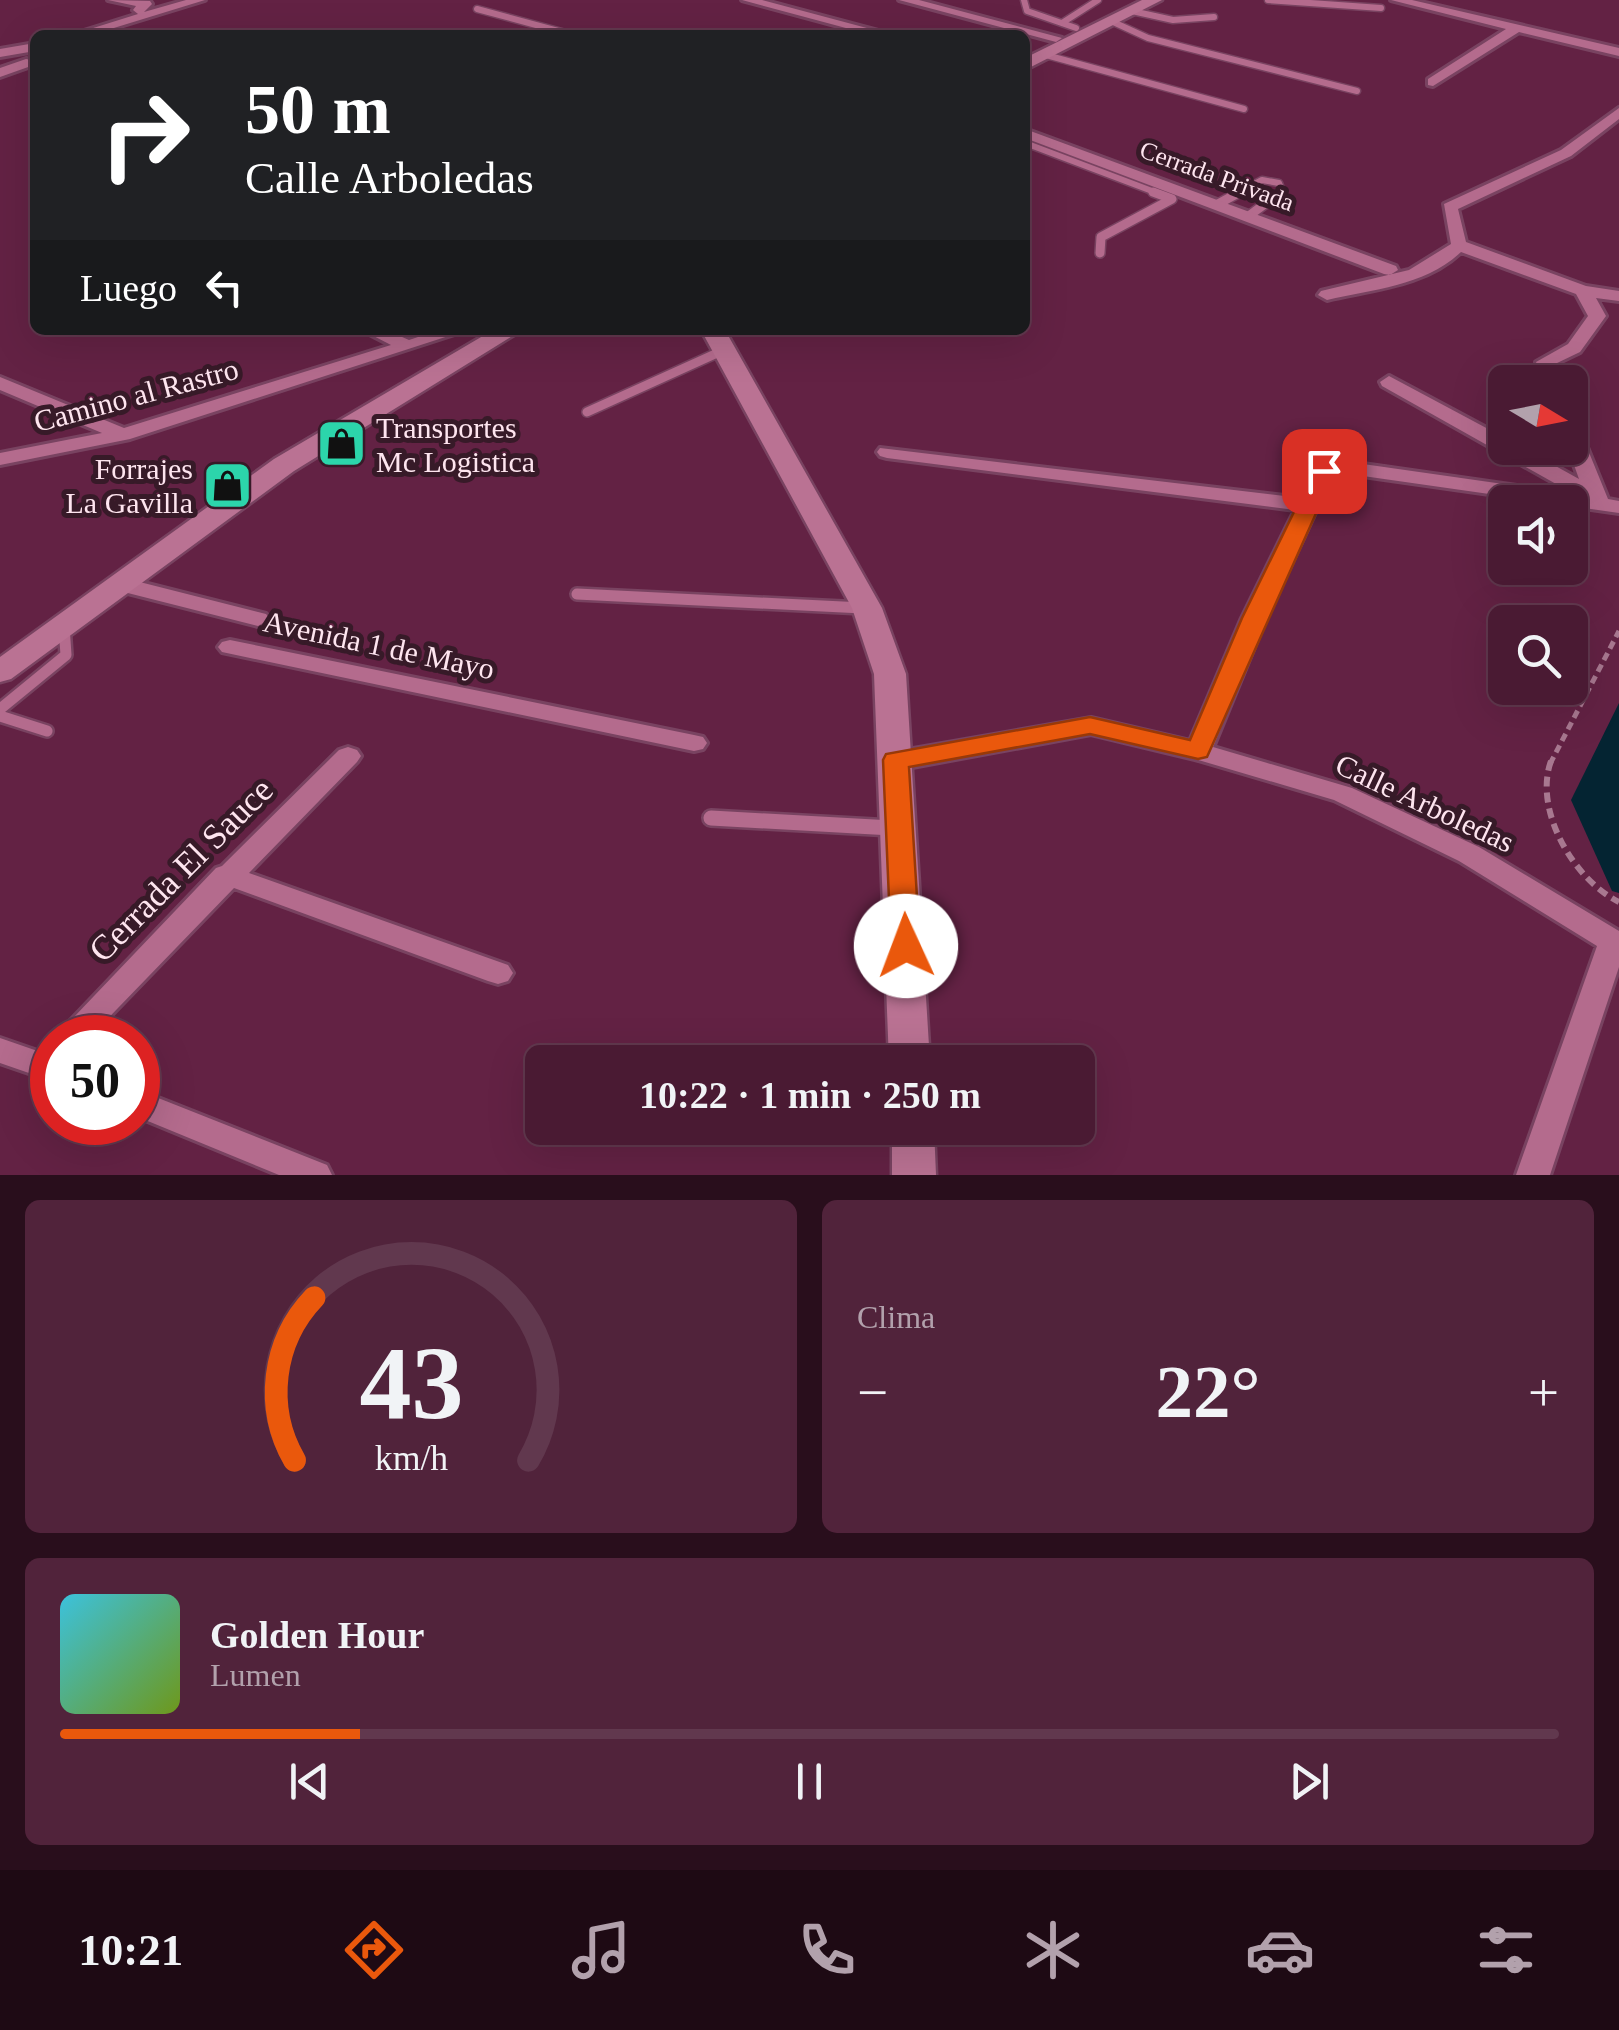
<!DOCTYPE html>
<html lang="es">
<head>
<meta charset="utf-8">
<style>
  :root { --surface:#4a1a33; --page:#51233b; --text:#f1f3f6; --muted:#b2a1ac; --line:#61384e; --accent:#ea580c }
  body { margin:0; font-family:"Times New Roman",serif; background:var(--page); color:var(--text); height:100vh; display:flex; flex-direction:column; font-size:38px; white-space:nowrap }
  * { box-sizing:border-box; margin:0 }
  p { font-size:32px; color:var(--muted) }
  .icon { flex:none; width:55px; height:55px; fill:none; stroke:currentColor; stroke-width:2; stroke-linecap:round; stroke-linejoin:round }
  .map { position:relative; height:1175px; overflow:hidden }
  .sheet { display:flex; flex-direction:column; gap:25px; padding:25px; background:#290e1c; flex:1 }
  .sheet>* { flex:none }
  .top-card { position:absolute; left:30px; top:30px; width:1000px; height:305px; border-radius:15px; box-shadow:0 10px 40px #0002,0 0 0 2px var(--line); background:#202124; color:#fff; overflow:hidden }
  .needle { width:65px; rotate:100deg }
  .buttons { position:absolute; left:1488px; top:365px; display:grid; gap:20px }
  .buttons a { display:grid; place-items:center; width:100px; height:100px; border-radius:15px; background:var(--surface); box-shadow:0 10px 40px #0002,0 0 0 2px var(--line); font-size:50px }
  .speed { position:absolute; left:30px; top:1015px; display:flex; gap:20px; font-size:50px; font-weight:700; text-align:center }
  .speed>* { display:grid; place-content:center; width:130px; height:130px; border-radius:50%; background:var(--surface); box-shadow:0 10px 40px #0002,0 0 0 2px var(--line); line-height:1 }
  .speed .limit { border:15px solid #d22; background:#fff; color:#111 }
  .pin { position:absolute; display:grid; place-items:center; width:85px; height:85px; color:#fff; margin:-42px; border-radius:20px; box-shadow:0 5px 15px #0006 }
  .me { position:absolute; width:110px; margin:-55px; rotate:358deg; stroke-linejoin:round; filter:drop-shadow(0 0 8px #0008) }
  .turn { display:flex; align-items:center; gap:35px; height:210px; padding:0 50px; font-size:45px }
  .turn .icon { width:130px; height:130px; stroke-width:2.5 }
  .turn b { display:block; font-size:70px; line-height:85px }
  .then { display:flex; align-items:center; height:95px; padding:0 50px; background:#0003; gap:20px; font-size:38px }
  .big { font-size:75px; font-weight:800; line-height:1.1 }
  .sheet .tile { flex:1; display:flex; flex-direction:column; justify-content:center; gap:15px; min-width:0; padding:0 35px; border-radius:15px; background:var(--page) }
  .sheet .dial { align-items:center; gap:0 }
  .dial svg { height:260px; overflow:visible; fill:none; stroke:var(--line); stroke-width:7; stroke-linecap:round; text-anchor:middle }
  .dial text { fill:var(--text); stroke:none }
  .song { display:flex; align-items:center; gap:30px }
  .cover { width:120px; height:120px; border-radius:15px; background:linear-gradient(135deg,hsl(190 70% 55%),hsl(80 70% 35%)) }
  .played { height:10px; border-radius:5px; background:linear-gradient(90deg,var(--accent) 20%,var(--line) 20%) }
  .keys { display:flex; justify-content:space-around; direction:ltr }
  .heat { display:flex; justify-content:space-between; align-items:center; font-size:55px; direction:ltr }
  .sheet .tiles { flex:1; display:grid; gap:25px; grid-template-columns:1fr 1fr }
  .tile:last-child { grid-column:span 2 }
  .trip { position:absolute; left:525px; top:1045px; width:570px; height:100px; border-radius:15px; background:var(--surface); box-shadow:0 10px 40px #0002,0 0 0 2px var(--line); font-weight:800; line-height:100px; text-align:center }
  .tabs { display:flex; height:160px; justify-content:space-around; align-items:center; background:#1e0a14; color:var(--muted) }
  .tabs .icon { width:70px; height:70px }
  .tabs .selected { color:var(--accent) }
  .tabs b { font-size:45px; color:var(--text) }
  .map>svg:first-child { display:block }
  .water { fill:#042432 }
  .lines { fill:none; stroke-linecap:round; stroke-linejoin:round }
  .lane-far3-casing { stroke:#794361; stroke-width:9 }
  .lane-far2-casing { stroke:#794361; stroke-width:12 }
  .lane-far1-casing { stroke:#794361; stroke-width:16 }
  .lane-casing { stroke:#794361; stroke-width:20 }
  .street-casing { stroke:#794361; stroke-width:6 }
  .secondary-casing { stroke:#794361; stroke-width:5 }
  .path-far1 { stroke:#a87890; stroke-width:5; stroke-dasharray:8 5; stroke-linecap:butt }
  .path { stroke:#a87890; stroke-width:6; stroke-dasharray:10 6; stroke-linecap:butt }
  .lane-far3 { stroke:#b46b8d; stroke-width:6 }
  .lane-far2 { stroke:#b46b8d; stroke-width:9 }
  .lane-far1 { stroke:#b46b8d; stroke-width:11 }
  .lane { stroke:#b46b8d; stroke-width:15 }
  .street { fill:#b46b8d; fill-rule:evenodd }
  .secondary { fill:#ba7293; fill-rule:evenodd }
  .route { fill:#ea580c; stroke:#983908; stroke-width:2.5 }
  .labels { text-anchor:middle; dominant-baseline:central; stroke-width:10; stroke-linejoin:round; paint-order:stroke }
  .far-street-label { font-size:25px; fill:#fee5ef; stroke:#371a28 }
  .street-label { font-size:30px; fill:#fee5ef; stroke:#371a28 }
  .poi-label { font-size:30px; fill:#fee5ef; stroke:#371a28; text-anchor:start }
  .near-street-label { font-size:35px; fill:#fee5ef; stroke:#371a28 }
</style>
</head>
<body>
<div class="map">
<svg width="1619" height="1175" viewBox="0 0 1619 1175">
  <rect width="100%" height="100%" fill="#632244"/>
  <path class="water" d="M1619,703v190l-7,-2 -41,-91z"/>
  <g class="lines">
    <defs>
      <path id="lane-far3" d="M1024,0l3,11 49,17
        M1268,0l113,8
        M477,9l96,26
        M1132,11l41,9 41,-3
        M1111,21l37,17 209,53
        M1062,23l36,-23
        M1046,55l198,54
        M1025,143l135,51
        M1236,194l26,-14 17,3 3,8 -5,3"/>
      <path id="lane-far2" d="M1218,204l22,-12
        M1250,215l31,-23
        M1100,253l1,-16 71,-38 -19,-7
        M587,412l137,-62"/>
      <path id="lane-far1" d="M577,594l286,14
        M0,709l66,-54 -2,-29
        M0,716l47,15"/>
      <path id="lane" d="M711,818l181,10"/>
      <path id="street" d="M108,0l42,1 2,3 -8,8 42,-12h19l-114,35h-20l67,-21 -5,-4 3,-4z
        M742,0h20l131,35h-21z
        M899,0h20l143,38 -6,4z
        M1391,0h21l207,48v8l-100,-24 -86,54 -5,-1v-6l78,-50z
        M162,31h23l6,4h-35z
        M35,43v8l-35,6v-8z
        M26,59l5,1v6l-31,11v-9z
        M1619,108v11l-48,37 -113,53 8,33 120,44 33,5v10l-23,-3 10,18 -26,36 -25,12 7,18h-18l-8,-20 32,-18 20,-28 -12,-22 -115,-42c-36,34 -87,37 -134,48l-9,-5 3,-4 88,-21 42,-26 -7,-40 117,-54z
        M1025,129l371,137 2,4 -8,5 -6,-1 -359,-136z
        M362,330h24l23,10 30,-10h28l-337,109 -130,26v-12l102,-20 -102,-43v-13l124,51 267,-83z
        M1389,376l116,62v10h18l56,31 -11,-31 2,-27 7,2 31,76 11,2v12l-49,-7v-4h-25l-196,-28 -17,2 -66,142 -53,129 139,41 127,59 140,84v36l-69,208h-34l81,-229 -138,-85 -125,-61 -139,-41 -104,-25 -195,36 -9,-3 -4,-6 4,-6 9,-3 195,-34 99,23 52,-123 53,-108 -408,-52 -7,-2 -3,-4 3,-4 421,50 16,-31 32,-5 225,32 -192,-108 -2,-4z
        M120,577l146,37 4,5 -12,7 -146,-37 -3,-5z
        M230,640l464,95 9,2 4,6 -4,6 -9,2 -472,-99 -4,-5 4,-5z
        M348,747l9,3 4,6 -4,6 -108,111 259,92 5,8 -5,8 -10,3 -10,-3 -254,-93 -145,150h-35l162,-170 6,-2 117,-116z
        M0,1038l52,18v25l-52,-18z
        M138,1090l189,75 5,10h-53l-141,-58z"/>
      <path id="secondary" d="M1142,0h20l-137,70v-12z
        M493,330h29l-228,141 -283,208 -11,3v-25l274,-198z
        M701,330h24l157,278 24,66 24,388h-41l-15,-388 -22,-66z
        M892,1128h42l2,47h-44z"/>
    </defs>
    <use href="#lane-far3" class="lane-far3-casing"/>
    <use href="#lane-far2" class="lane-far2-casing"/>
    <use href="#lane-far1" class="lane-far1-casing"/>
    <use href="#lane" class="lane-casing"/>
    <use href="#street" class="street-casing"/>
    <use href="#secondary" class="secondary-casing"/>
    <path class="path-far1" d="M1550,764l69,-133"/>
    <path class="path" d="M1551,761c-18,49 23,119 68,141"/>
    <use href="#lane-far3" class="lane-far3"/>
    <use href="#lane-far2" class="lane-far2"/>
    <use href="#lane-far1" class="lane-far1"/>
    <use href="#lane" class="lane"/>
    <use href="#street" class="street"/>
    <use href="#secondary" class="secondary"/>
  </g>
  <path class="route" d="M1324,465l11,6 -128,286 -9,2 -108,-25 -181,33 11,179 -4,7h-21l-4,-7 -8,-186 3,-6 204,-37 100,23 52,-122 72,-147z"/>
  <defs>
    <symbol id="shop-square" viewBox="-11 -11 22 22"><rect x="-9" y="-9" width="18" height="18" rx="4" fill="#2cd5ab" stroke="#371a28"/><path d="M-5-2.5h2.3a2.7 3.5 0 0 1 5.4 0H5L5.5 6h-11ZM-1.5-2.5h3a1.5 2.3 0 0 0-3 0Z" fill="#111"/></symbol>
  </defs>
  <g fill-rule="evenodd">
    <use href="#shop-square" x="314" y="416" width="55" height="55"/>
    <use href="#shop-square" x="200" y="458" width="55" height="55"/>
  </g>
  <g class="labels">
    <g class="far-street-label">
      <text transform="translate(1217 176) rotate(20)">Cerrada Privada</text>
    </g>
    <g class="street-label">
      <text transform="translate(136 395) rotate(-15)">Camino al Rastro</text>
      <text transform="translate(379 645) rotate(12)">Avenida 1 de Mayo</text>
      <text transform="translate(1425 803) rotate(25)">Calle Arboledas</text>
    </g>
    <g class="poi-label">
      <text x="376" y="427">Transportes<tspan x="376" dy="34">Mc Logistica</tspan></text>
      <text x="193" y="468" text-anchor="end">Forrajes<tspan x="193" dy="34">La Gavilla</tspan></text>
    </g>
    <g class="near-street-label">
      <text transform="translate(181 870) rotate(-45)">Cerrada El Sauce</text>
    </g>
  </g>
</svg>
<div class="buttons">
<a><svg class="needle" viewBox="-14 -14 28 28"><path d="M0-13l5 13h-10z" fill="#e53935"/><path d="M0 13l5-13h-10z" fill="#b2a1ac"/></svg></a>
<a><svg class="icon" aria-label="sound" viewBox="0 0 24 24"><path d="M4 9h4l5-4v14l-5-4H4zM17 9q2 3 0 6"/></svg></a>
<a><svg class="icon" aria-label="search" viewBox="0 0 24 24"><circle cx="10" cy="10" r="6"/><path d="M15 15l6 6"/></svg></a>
</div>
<div class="speed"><div class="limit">50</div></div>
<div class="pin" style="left:1324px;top:471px;background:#d93025"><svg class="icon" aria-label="arrive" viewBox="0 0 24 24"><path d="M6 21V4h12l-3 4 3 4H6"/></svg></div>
<svg class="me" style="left:906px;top:946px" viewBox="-20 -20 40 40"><circle r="19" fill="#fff"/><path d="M0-13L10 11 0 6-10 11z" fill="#ea580c"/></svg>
<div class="trip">10:22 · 1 min · 250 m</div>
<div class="top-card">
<div class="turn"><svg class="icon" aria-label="right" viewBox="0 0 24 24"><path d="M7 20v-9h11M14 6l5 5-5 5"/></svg><div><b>50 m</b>Calle Arboledas</div></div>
<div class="then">Luego<svg class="icon" aria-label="left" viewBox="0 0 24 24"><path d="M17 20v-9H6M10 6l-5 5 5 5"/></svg></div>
</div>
</div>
<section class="sheet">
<div class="tiles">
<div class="tile dial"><svg viewBox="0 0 100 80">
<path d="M14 69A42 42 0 1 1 86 69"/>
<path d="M14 69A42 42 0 0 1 20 19" stroke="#ea580c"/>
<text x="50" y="56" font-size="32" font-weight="700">43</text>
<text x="50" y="72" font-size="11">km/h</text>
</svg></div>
<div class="tile"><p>Clima</p>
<div class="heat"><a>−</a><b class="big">22°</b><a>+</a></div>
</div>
<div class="tile">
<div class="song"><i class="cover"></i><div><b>Golden Hour</b><p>Lumen</p></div></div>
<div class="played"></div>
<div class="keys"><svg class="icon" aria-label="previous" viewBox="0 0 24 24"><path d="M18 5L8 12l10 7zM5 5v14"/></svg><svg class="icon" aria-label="pause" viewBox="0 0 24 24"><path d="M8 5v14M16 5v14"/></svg><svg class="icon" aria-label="next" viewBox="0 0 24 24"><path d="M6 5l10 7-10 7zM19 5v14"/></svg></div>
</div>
</div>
</section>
<nav class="tabs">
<b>10:21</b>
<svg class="icon selected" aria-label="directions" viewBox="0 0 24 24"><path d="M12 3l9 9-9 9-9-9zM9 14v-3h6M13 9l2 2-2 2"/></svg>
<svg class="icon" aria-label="music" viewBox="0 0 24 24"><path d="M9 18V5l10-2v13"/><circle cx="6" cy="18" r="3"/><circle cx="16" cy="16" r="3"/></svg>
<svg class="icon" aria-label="phone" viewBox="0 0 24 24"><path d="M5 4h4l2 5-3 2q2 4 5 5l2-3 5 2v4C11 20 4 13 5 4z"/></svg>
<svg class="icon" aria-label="climate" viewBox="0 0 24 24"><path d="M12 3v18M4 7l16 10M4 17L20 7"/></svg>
<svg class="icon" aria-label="car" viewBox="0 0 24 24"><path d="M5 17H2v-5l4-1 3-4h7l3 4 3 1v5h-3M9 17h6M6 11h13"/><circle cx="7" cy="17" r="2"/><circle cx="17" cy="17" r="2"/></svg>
<svg class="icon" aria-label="filters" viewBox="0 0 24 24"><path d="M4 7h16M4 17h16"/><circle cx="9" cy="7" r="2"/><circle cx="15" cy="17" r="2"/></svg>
</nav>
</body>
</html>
